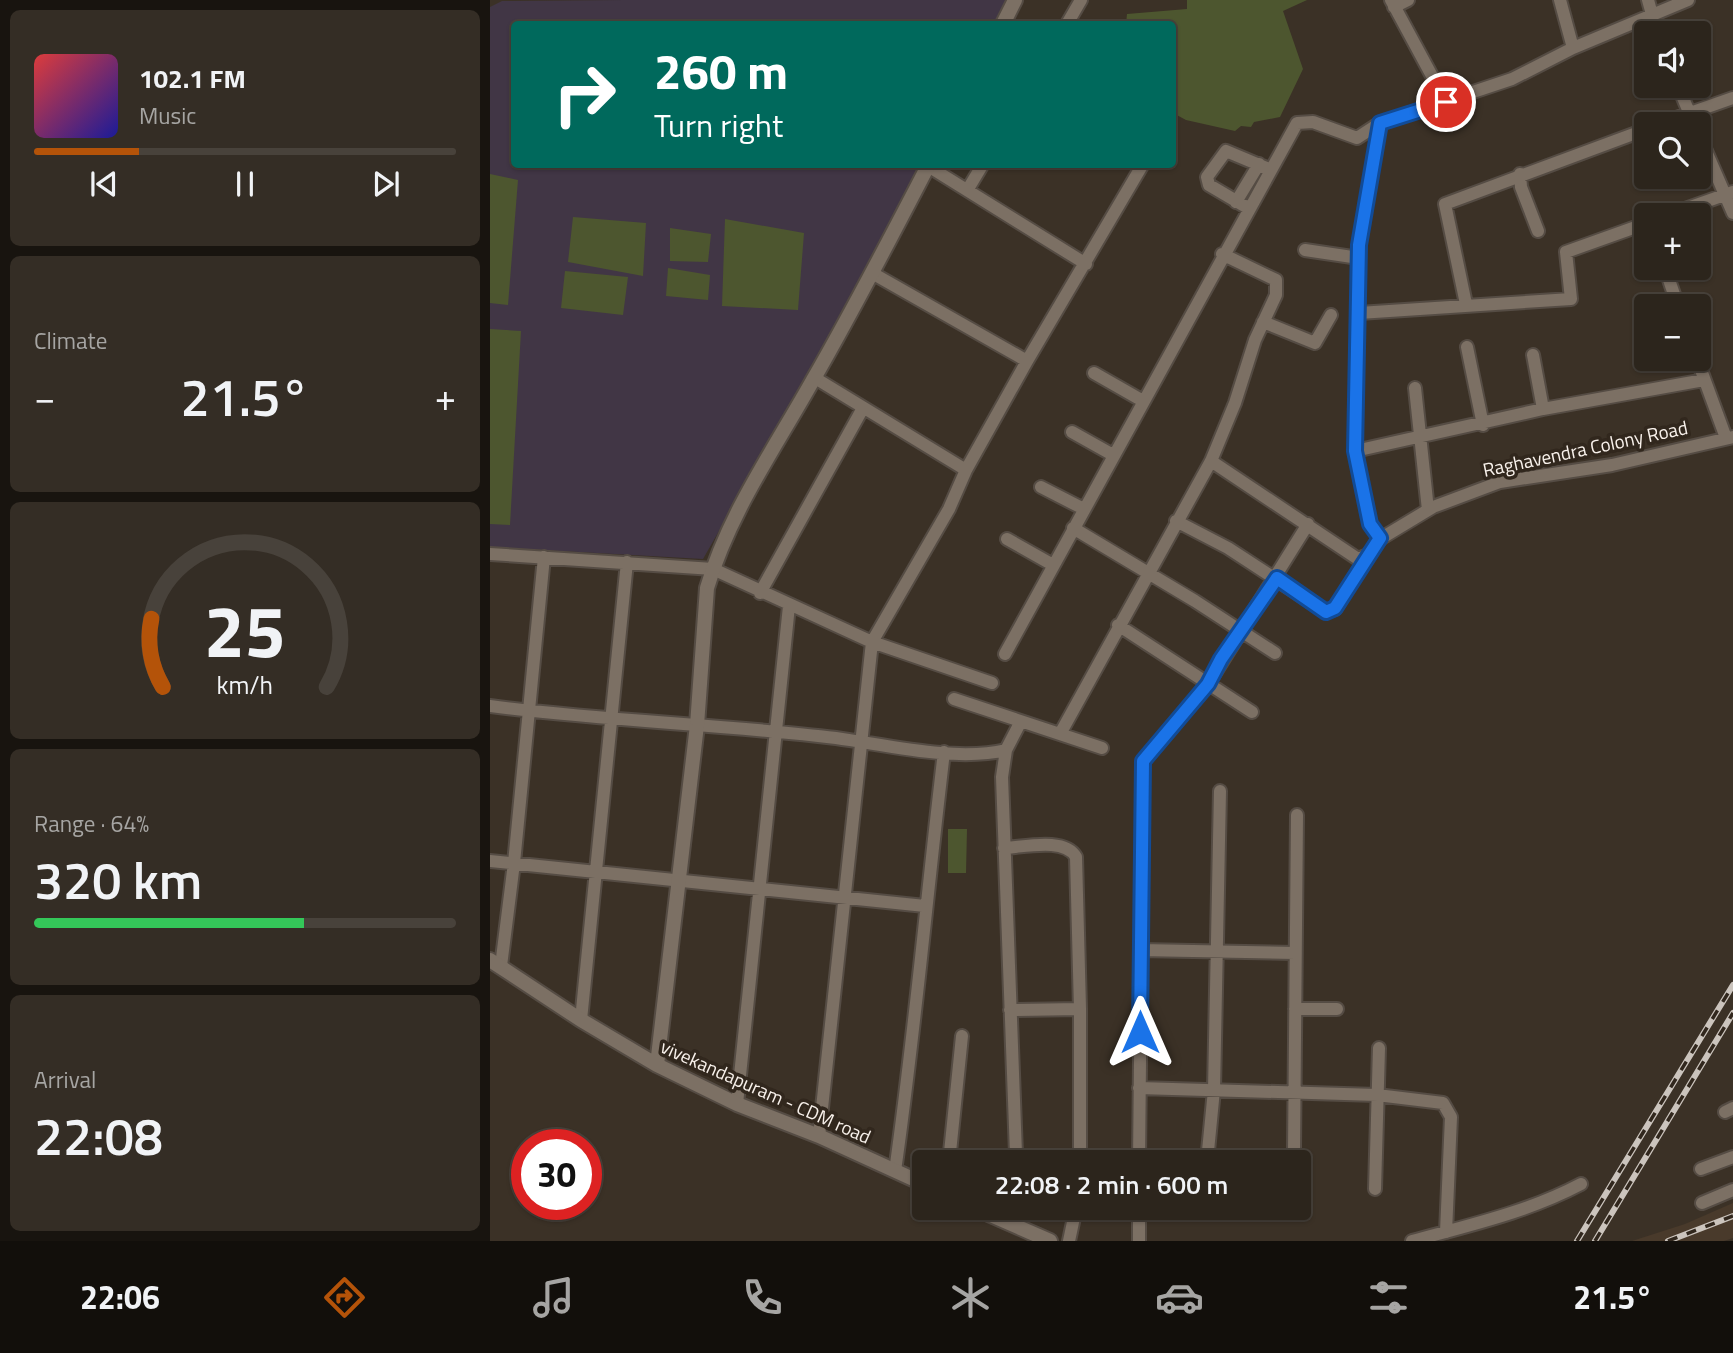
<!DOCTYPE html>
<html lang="en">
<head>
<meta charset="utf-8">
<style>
  :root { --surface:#2c251c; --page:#342d25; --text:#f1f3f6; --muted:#a6a5a3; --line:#48423b; --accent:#b45309 }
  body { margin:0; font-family:"Titillium Web",sans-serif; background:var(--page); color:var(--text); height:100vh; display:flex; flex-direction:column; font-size:26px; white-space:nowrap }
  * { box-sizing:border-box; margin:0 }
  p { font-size:23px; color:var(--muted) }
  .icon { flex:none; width:38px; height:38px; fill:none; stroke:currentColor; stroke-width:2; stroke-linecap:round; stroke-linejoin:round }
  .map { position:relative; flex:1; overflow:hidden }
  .details { display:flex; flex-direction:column; gap:10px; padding:10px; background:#18140f; width:490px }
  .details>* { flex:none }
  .guide { position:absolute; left:21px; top:21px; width:665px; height:147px; border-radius:7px; box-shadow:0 2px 5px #0004,0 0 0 2px var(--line); background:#00695c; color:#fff; overflow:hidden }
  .fabs { position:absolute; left:1144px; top:21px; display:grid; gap:14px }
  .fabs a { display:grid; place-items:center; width:77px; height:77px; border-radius:7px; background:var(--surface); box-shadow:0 2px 5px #0004,0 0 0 2px var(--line); font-size:35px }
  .speed { position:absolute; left:21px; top:1129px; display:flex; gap:14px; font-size:35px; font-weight:700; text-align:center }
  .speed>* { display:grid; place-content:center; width:91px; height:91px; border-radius:50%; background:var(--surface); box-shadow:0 2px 5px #0004,0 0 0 2px var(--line); line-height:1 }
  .speed .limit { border:10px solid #d22; background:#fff; color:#111 }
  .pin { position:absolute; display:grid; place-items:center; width:60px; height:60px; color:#fff; margin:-30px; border:4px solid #fff; border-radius:50%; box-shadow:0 2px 7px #0007 }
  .me { position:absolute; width:77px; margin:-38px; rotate:0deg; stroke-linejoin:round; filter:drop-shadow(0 0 5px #0008) }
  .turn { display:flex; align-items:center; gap:24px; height:147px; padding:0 28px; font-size:32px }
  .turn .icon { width:91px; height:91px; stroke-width:2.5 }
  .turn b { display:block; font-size:49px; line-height:60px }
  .big { font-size:52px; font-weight:600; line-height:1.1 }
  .details .tile { flex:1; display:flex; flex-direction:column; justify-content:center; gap:10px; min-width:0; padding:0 24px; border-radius:10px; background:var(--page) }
  .details .dial { align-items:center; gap:0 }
  .dial svg { height:182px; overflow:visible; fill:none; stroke:var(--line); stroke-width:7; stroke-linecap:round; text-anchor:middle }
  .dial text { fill:var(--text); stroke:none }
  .song { display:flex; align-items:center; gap:21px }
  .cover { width:84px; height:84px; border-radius:10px; background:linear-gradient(135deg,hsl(0 70% 55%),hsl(240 70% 35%)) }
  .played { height:7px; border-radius:4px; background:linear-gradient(90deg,var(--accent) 25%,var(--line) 25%) }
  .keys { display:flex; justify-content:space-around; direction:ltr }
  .heat { display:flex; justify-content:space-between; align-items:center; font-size:38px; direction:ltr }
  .charge { height:10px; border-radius:5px; background:linear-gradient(90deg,#34c759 64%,var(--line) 0) }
  .trip { position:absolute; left:422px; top:1150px; width:399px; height:70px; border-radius:7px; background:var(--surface); box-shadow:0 2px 5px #0004,0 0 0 2px var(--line); font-weight:600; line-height:70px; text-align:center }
  .tab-bar { display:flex; height:112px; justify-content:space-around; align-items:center; background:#120f0b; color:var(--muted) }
  .tab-bar .icon { width:49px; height:49px }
  .tab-bar .on { color:var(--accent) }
  .tab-bar b { font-size:32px; color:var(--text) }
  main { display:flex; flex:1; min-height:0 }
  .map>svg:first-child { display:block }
  .built { fill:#493a2b }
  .education { fill:#413645 }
  .green { fill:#4d562f }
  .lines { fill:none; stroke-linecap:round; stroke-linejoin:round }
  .minor-casing { stroke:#554c44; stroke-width:16 }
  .tertiary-casing { stroke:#554c44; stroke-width:18 }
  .minor { stroke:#7c7064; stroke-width:12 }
  .tertiary { stroke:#7c7064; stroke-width:14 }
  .rail-casing { stroke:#cbc4bd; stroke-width:6 }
  .rail { stroke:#31271d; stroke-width:3.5; stroke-dasharray:10; stroke-linecap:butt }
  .route-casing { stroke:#114b97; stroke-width:18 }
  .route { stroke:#1a73e8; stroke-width:12 }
  .labels { text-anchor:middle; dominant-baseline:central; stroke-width:7; stroke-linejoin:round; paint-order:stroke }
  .street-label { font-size:19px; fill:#f8f1eb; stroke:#31271d }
</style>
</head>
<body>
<main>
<section class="details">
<div class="tile">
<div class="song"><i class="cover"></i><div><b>102.1 FM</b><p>Music</p></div></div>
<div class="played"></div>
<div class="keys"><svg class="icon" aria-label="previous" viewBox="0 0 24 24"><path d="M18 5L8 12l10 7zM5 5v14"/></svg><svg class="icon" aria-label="pause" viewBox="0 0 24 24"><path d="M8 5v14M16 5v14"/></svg><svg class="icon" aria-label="next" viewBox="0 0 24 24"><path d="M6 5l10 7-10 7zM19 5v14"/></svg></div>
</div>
<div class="tile"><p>Climate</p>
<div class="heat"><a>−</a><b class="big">21.5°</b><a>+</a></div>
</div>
<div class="tile dial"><svg viewBox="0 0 100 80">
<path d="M14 69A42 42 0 1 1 86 69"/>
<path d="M14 69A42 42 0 0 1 9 39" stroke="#b45309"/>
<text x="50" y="56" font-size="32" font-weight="700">25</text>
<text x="50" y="72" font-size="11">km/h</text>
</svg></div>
<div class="tile"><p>Range · 64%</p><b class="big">320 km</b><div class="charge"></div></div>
<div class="tile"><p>Arrival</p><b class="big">22:08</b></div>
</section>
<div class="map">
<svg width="1243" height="1241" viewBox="0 0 1243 1241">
  <rect width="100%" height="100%" fill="#3b3126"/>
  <path class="built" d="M1243,1203v35l-9,3h-92l53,-17z"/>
  <path class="education" d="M135,0h385l-13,24h-483v140l407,1 -118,219 -100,175 -213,-12v-540l12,-6z"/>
  <path class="green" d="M697,0h120l-24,11 20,58 -23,48 -26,5 -3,5 -10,-1 -6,5 -49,-11 -13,-7 -1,-89h-46l1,-10 60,-5z
    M0,174l28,6 -10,125 -18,-2z
    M83,217l73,6 -3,53 -75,-14z
    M235,219l79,14 -6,77 -76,-4z
    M180,228l41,6 -3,28 -38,-1z
    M178,268l42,7 -2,25 -42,-4z
    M75,271l63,6 -5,38 -62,-7z
    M0,329l31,2 -11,194 -20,-1z
    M458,829h19l-1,44h-18z"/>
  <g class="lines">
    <defs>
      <path id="minor" d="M901,0l55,102
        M1070,0l13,48
        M1158,0l9,33
        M904,7l14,-7
        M577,24l14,-24
        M1188,86l16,38
        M890,123l-21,122 -4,206 15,73 10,15
        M1169,124l74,-26
        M1209,135l34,78
        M438,166l158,98
        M1030,174l1,13 17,44
        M478,189l15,-25
        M746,202l23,-38
        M758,208l-39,-23 -2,-8 19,-26 43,18
        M1178,215l65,-23
        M815,250l54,8
        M1175,268l13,38
        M382,273l155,88
        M976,304l-21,-100 202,-75
        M869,313l212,-14 -5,-47 81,-29
        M773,322l52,21 16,-28
        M977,347l16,78
        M1043,355l10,54
        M1207,359l29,79
        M604,373l49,28
        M325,378l151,92
        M925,388l13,122
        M582,432l41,23
        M865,451l188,-42 161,-29
        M721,461l147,98 10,-4 12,-16 53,-32 67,-25 112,-17 121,-28
        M551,487l43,22
        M686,521l52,27 98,64 9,-3 33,-54
        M583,528l122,73 80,52
        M517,539l46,26
        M0,554l223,15 159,73 120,41
        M270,593l103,-185
        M628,625l134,87
        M515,654l292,-531 16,-1 44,16 23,-15 132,-44 61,-31 115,-48
        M464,699l148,49
        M0,706c115,15 231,18 346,32 51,7 120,24 170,12l14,-27
        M570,734l151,-273 24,-58 20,-63 21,-45v-15l-54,-26
        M516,750l-4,27 14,377 4,8
        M514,848c20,-1 61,-11 72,9l4,152v153
        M0,861l435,45
        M650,950l155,3
        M11,966l13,-103 30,-306
        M805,1009h42
        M520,1010l70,-1
        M91,1020l46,-458
        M649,1088l238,7 66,8 8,14 -5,115
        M247,1104l52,-498
        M1235,1112l8,-4
        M329,1136l53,-494 77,-133 17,-39 61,-109 116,-197
        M459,1162l13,-126
        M649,1162l4,-401 65,-77 100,-160
        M721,1162l-3,-11 6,-61 6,-299
        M801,1162l3,-12 3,-335
        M1211,1169l32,-12
        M405,1171c20,-139 32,-279 49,-419
        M885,1189l4,-141
        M1212,1203l31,-13
        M579,1241l7,-33
        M649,1241v-33
        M922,1241c58,-16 116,-29 169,-57"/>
      <path id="tertiary" d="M513,24l12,-24
        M0,960l91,60 76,45 80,39 82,32 105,48
        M167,1065l40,-340 10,-137c22,-75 68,-140 106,-208 41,-71 78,-143 116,-216
        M485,1208l75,33"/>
    </defs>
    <use href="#minor" class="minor-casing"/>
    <use href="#tertiary" class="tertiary-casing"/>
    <use href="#minor" class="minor"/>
    <use href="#tertiary" class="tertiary"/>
    <defs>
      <path id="rail" d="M1087,1241l156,-256
        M1105,1241l138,-228
        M1178,1241l65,-25"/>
    </defs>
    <use href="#rail" class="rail-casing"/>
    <use href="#rail" class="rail"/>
  </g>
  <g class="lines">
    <defs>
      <path id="route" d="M650,1032l3,-271 65,-77 13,-25 56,-81 49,34 9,-4 45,-70 -10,-14 -15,-73 4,-206 21,-122 66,-21"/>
    </defs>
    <use href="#route" class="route-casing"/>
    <use href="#route" class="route"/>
  </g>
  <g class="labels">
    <g class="street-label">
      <text transform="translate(1095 448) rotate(-12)">Raghavendra Colony Road</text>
      <text transform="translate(276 1091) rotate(24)">vivekandapuram - CDM road</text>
    </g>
  </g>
</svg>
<div class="fabs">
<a><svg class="icon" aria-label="sound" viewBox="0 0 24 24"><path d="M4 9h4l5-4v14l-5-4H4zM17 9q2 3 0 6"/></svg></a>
<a><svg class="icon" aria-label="search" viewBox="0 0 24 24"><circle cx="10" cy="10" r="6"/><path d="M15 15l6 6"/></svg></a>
<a>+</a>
<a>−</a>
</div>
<div class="speed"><div class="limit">30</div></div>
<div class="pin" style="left:956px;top:102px;background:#d93025"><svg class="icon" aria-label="arrive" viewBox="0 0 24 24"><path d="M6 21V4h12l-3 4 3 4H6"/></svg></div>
<svg class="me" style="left:650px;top:1032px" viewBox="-20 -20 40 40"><path d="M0-17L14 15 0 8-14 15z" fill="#1a73e8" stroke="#fff" stroke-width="4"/></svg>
<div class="trip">22:08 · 2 min · 600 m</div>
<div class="guide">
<div class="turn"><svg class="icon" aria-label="right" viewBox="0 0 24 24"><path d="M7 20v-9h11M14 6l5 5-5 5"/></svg><div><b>260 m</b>Turn right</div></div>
</div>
</div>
</main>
<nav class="tab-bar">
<b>22:06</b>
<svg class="icon on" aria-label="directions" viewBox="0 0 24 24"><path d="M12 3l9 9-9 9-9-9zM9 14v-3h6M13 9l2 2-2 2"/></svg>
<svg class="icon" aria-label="music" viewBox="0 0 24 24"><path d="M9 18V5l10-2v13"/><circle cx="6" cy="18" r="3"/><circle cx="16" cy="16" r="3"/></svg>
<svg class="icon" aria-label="phone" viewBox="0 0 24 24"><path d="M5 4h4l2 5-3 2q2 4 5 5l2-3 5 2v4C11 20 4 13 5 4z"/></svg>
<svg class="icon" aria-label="climate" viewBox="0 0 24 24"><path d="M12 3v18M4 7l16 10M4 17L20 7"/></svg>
<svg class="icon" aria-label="car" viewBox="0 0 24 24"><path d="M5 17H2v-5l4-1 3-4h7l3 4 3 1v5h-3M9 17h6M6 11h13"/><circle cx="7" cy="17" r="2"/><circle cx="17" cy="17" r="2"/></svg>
<svg class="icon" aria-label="filters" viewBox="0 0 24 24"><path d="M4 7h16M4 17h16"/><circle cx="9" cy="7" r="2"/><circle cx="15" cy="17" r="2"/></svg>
<b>21.5°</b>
</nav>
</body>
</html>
